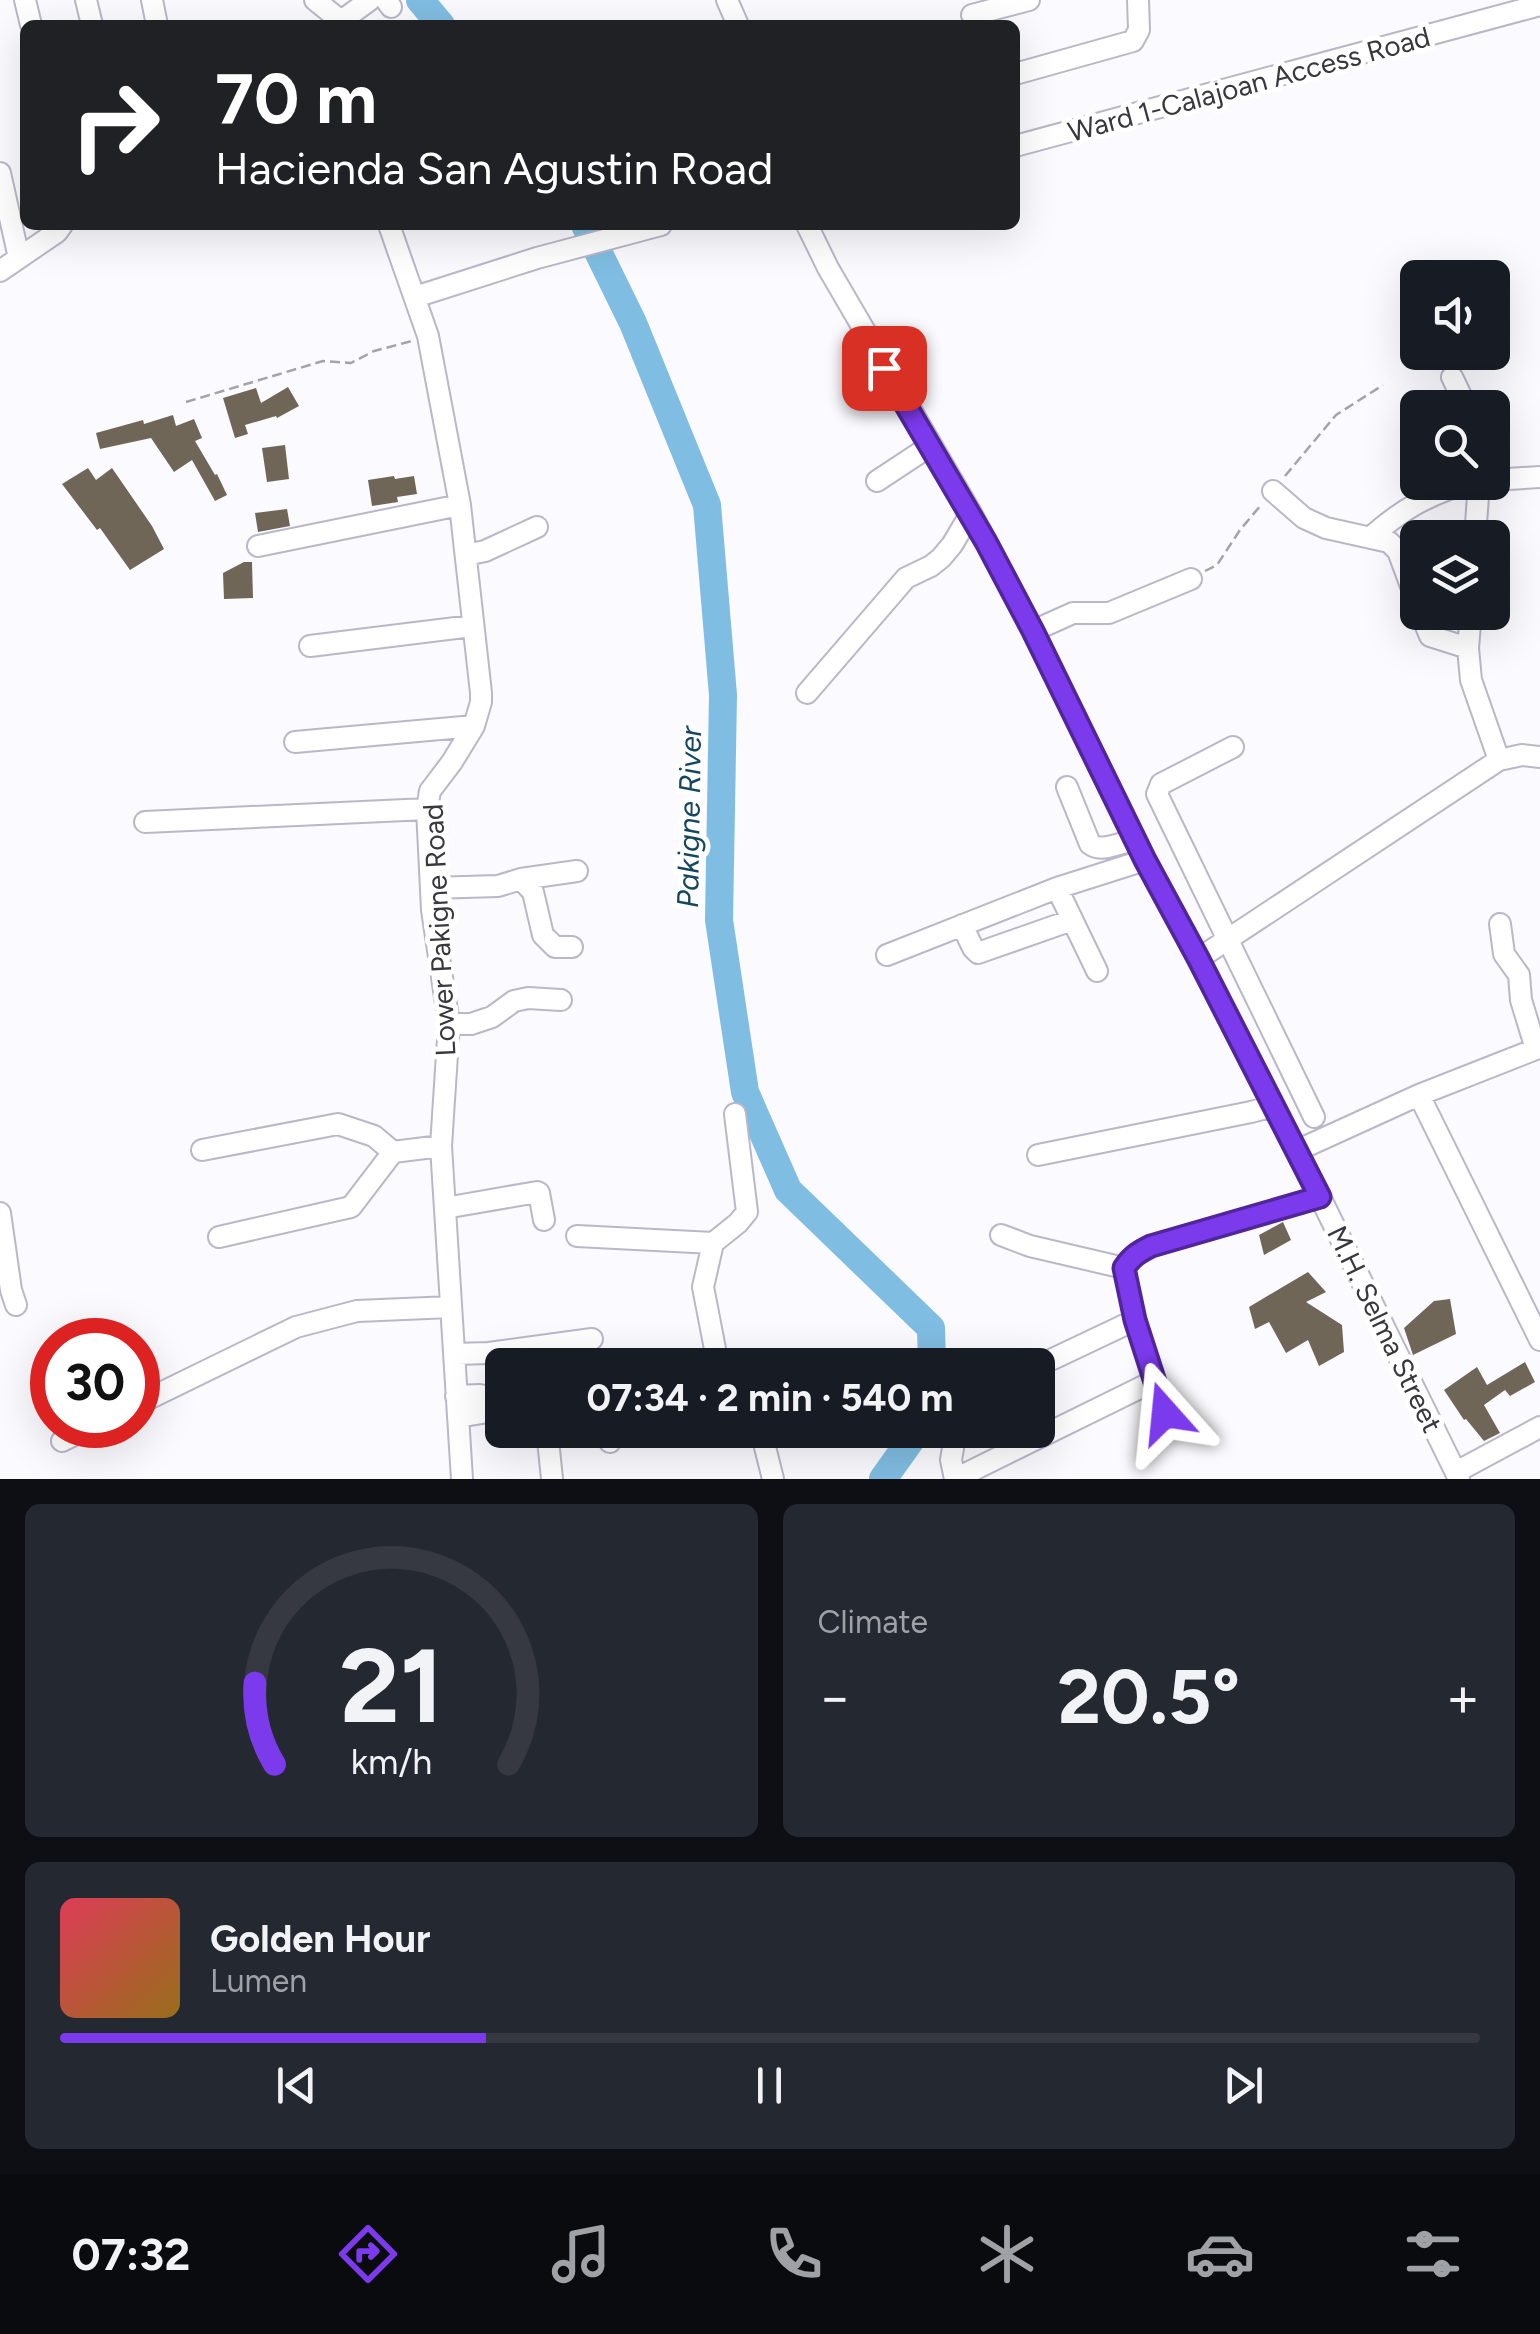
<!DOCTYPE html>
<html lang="en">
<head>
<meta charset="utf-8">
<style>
  :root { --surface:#171b24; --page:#242831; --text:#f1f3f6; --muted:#9ea1a6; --line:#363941; --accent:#7c3aed }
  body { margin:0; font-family:Figtree,sans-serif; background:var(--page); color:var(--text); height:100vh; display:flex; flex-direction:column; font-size:38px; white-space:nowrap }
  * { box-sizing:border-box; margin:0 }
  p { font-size:32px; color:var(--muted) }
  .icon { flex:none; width:55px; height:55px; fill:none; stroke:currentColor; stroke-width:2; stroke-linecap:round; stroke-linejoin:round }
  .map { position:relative; height:1479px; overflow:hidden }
  .panel { display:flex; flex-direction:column; gap:25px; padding:25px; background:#0d0f14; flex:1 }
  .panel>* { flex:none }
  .top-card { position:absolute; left:20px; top:20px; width:1000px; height:210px; border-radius:15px; box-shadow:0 10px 40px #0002; background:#202124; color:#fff; overflow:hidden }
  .tools { position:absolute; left:1400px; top:260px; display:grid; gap:20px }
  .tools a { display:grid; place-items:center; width:110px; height:110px; border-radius:15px; background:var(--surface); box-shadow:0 10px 40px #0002; font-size:50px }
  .speed { position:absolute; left:30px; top:1318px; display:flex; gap:20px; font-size:50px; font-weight:700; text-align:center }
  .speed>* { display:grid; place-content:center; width:130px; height:130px; border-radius:50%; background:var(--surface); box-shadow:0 10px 40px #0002; line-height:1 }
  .speed .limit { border:15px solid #d22; background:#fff; color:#111 }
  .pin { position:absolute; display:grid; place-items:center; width:85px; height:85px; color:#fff; margin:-42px; border-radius:20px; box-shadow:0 5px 15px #0006 }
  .me { position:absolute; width:110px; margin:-55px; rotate:342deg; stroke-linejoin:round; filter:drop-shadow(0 0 8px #0008) }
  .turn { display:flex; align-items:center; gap:35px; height:210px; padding:0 30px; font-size:45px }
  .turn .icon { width:130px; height:130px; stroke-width:2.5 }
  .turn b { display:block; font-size:70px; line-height:85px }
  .big { font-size:75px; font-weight:700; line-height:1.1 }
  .panel .tile { flex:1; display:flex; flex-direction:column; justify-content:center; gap:15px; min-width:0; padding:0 35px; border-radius:15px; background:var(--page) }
  .panel .dial { align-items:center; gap:0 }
  .dial svg { height:260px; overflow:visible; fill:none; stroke:var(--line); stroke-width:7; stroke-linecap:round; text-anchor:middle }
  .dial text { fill:var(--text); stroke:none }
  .song { display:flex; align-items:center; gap:30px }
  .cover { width:120px; height:120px; border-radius:15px; background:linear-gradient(135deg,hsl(350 70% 55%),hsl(40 70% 35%)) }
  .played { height:10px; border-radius:5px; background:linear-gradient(90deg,var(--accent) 30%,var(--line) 30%) }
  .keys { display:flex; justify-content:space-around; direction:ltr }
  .heat { display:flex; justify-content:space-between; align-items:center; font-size:55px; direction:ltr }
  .panel .tiles { flex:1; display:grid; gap:25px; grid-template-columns:1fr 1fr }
  .tile:last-child { grid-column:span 2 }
  .trip { position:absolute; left:485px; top:1348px; width:570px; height:100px; border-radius:15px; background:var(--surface); box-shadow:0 10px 40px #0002; font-weight:700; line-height:100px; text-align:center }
  .tab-bar { display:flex; height:160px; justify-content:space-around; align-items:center; background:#090b0e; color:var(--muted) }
  .tab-bar .icon { width:70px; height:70px }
  .tab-bar .active { color:var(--accent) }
  .tab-bar b { font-size:45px; color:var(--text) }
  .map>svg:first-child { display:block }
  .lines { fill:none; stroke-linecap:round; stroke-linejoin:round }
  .river { stroke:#80bde2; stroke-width:28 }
  .building { fill:#6f6658 }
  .minor-casing { stroke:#bab7c9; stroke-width:24 }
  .path { stroke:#a4a3a9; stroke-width:2.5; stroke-dasharray:10 5; stroke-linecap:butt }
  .minor { stroke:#fff; stroke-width:20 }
  .route-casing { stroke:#51269a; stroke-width:25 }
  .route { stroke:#7c3aed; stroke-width:18 }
  .labels { text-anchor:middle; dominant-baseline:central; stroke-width:10; stroke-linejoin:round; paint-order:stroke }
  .street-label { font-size:28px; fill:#39383f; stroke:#fff }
  .water-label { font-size:30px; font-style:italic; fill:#14465f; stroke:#fff }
</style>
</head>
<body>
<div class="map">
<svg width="1540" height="1479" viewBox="0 0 1540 1479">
  <rect width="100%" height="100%" fill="#fbfafe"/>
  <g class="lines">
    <path class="river" d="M420,0l21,25
      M585,225l48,98 74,182 16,190 -4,225 26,172 43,98 143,138 1,37
      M883,1479l35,-49"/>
  </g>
  <path class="building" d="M288,387l11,19 -22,12 -1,-2 -31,9 3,9 -13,4 -12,-40 33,-10 5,15z
    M173,415l3,11 18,-7 8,19 -7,3 20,34 2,-1 10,21 -12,6 -23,-41 -18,12 -23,-34 -51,11 -4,-16 47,-13 1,4z
    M285,445l4,34 -22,3 -5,-34z
    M88,468l8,12 16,-12 40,58 12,23 -34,21 -30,-42 -3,2 -35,-46z
    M394,476l1,3 19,-3 3,18 -20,3 1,5 -26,4 -4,-26z
    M287,509l3,17 -32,6 -3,-19z
    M244,562h8l1,36 -29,1 -1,-26z
    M1283,1222l8,18 -27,15 -5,-20z
    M1308,1272l18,20 -20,10 36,23 2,27 -25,14 -11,-26 -22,13 -17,-31 -14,7 -6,-22z
    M1450,1299l6,35 -43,21 -9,-27 30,-27z
    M1525,1362l10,20 -25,14 -5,-6 -21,15 16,28 -16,8 -18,-22 -2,1 -20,-30 33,-23 10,18z"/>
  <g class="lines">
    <defs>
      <path id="minor" d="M25,0l6,25
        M86,0l6,25
        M152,0l5,25
        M315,0l26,21 29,-21
        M386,0l5,7
        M727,0l11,25
        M972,15l57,-15
        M1015,74l118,-33 6,-11 -1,-30
        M1015,146l525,-141
        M0,173l19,85
        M389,225l39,111 32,169 21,188v9l-7,24 -22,36 -22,29 -3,18 5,101 17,114 -8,122 21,333
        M807,225l21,43 143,245 62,118 112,229 53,99 122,238 139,282
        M0,271l57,-39 5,-7
        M415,297l122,-39 124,-33
        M1452,377l15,31
        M1492,480l48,-3
        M877,481l53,-35
        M1273,491l31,27 22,10 63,14 9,9 20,54
        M1370,538c32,-29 59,-44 101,-56
        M1475,538l4,-56
        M258,546l202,-41
        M466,555l19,-4 52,-24
        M1420,612l10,24 38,12
        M1471,612l-3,36 3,32 28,80
        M1033,631l40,-18h36l82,-34
        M310,646l162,-20
        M807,693l99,-115 25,-12 10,-8 11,-13 19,-32
        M295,742l179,-16
        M1233,747l-72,37 -4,10 157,323
        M1067,787l23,57c11,9 31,-1 45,-5
        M145,822l282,-13
        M521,879l12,13 10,43 12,12h17
        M431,888l67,-2 23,-7 56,-8
        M1057,888l40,83
        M962,925l11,23 5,5 94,-33
        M887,955l170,-67 88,-28
        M1198,959l301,-199 23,-5 18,2
        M449,1024h22l21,-7 22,-16 14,-3 33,2
        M1419,1095l121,245
        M202,1150l136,-26 36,12 19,16
        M1296,1151l123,-56 117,-46 -15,-49 -2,-25 -15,-21 -4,-30
        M1038,1155l213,-43 22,-6
        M445,1208l92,-16 2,1 5,27
        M0,1213l11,77 5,15
        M1001,1235l29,11 94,22
        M577,1236l136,7 -10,44 12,62 -8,16
        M219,1237l132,-30 42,-55 48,-6
        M713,1243l25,-20 9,-11 -12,-98
        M455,1354l34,-1 103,-14
        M1038,1366l97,-46
        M456,1396l24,-1 22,6
        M138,1404l158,-77 61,-16 94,-4
        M1165,1413l-30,-93 -11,-52c8,-12 15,-16 27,-22l169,-49
        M458,1417l24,-4 20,-9
        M547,1430l5,49
        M609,1430l1,12
        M62,1441l33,-16
        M765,1447l8,32
        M1456,1472l84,-45
        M955,1479l199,-98
        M955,1479l-4,-19 5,-30"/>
    </defs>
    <use href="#minor" class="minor-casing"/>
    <path class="path" d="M186,402l137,-41 28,2 23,-12 38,-10
      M1285,476l51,-61 47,-30
      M1205,571l12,-6 23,-35 21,-25"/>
    <use href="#minor" class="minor"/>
  </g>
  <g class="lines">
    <defs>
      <path id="route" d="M884,368l102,174 47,89 112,229 53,98 122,239 -169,49c-12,6 -19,10 -27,22l11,52 30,93"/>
    </defs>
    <use href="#route" class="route-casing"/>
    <use href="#route" class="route"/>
  </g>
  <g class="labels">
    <g class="street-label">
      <text transform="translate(1249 84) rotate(-15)">Ward 1-Calajoan Access Road</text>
      <text transform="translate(439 930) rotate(-93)">Lower Pakigne Road</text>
      <text transform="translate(1385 1329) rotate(64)">M.H. Selma Street</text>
    </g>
    <g class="water-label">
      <text transform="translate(689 817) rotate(-89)">Pakigne River</text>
    </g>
  </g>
</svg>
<div class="tools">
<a><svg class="icon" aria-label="sound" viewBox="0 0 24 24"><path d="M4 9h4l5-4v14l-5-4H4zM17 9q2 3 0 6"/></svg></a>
<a><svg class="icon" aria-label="search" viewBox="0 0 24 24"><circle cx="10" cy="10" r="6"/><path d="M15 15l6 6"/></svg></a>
<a><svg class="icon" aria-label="layers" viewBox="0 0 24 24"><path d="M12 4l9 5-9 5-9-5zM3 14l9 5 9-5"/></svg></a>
</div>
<div class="speed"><div class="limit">30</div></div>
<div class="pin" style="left:884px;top:368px;background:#d93025"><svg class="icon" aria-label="arrive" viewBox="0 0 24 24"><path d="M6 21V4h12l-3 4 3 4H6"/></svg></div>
<svg class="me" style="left:1165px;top:1413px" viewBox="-20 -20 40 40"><path d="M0-17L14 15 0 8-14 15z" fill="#7c3aed" stroke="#fff" stroke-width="4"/></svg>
<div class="trip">07:34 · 2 min · 540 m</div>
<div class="top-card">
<div class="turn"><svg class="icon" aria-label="right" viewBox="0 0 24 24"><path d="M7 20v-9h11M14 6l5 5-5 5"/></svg><div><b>70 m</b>Hacienda San Agustin Road</div></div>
</div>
</div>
<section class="panel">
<div class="tiles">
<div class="tile dial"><svg viewBox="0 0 100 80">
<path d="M14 69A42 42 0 1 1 86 69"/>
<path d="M14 69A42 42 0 0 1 8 44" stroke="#7c3aed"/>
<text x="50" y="56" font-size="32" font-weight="700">21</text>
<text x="50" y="72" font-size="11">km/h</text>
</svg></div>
<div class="tile"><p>Climate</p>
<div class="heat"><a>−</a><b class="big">20.5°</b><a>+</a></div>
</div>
<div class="tile">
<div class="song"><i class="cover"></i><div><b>Golden Hour</b><p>Lumen</p></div></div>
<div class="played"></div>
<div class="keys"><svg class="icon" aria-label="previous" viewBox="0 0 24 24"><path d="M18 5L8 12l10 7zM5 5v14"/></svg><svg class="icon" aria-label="pause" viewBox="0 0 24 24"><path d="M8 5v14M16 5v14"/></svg><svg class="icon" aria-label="next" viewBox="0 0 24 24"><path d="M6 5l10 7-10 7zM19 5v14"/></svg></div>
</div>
</div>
</section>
<nav class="tab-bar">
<b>07:32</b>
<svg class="icon active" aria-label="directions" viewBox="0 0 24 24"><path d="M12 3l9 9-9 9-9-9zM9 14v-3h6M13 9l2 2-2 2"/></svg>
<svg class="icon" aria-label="music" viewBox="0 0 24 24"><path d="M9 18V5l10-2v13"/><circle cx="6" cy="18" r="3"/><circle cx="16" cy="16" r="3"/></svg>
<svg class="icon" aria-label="phone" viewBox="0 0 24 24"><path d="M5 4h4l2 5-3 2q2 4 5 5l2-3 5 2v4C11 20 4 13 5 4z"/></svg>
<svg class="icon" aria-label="climate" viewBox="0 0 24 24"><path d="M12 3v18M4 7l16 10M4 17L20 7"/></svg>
<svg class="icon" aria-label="car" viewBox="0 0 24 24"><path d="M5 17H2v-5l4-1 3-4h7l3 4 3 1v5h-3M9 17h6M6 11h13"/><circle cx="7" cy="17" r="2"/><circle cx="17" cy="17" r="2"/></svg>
<svg class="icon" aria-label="filters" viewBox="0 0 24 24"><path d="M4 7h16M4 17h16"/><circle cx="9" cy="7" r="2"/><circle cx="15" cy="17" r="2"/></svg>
</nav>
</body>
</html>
